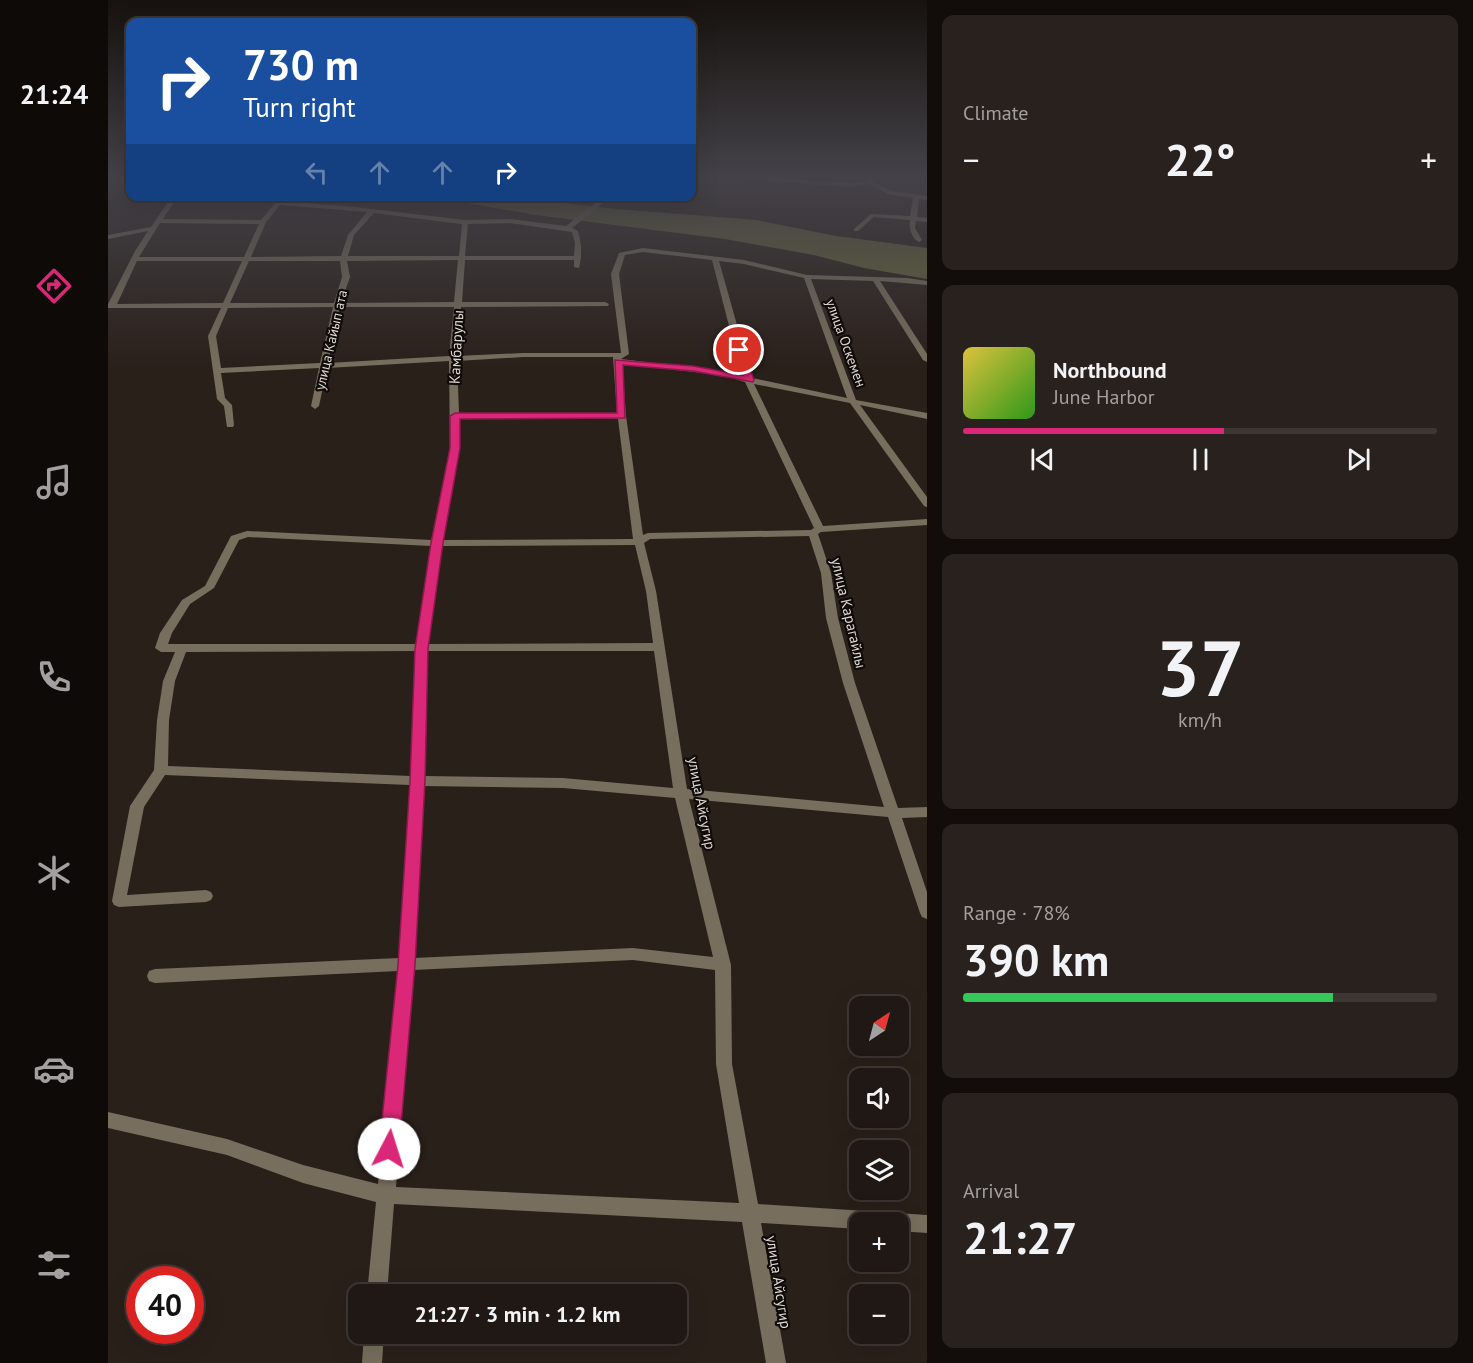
<!DOCTYPE html>
<html lang="en">
<head>
<meta charset="utf-8">
<style>
  :root { --surface:#201814; --page:#28211d; --text:#f1f3f6; --muted:#a2a0a0; --line:#3d3734; --accent:#db2777 }
  body { margin:0; font-family:"PT Sans",sans-serif; background:var(--page); color:var(--text); height:100vh; display:flex; flex-direction:column; font-size:22px; white-space:nowrap }
  * { box-sizing:border-box; margin:0 }
  p { font-size:20px; color:var(--muted) }
  .icon { flex:none; width:33px; height:33px; fill:none; stroke:currentColor; stroke-width:2; stroke-linecap:round; stroke-linejoin:round }
  .map { position:relative; flex:1; overflow:hidden }
  .side { display:flex; flex-direction:column; gap:15px; padding:15px; background:#120d0b; width:546px }
  .side>* { flex:none }
  .banner { position:absolute; left:18px; top:18px; width:570px; height:183px; border-radius:12px; box-shadow:0 6px 24px #0002,0 0 0 2px var(--line); background:#1a4fa0; color:#fff; overflow:hidden }
  .needle { width:39px; rotate:36deg }
  .tools { position:absolute; left:741px; top:996px; display:grid; gap:12px }
  .tools a { display:grid; place-items:center; width:60px; height:60px; border-radius:12px; background:var(--surface); box-shadow:0 6px 24px #0002,0 0 0 2px var(--line); font-size:30px }
  .speed { position:absolute; left:18px; top:1266px; display:flex; gap:12px; font-size:30px; font-weight:700; text-align:center }
  .speed>* { display:grid; place-content:center; width:78px; height:78px; border-radius:50%; background:var(--surface); box-shadow:0 6px 24px #0002,0 0 0 2px var(--line); line-height:1 }
  .speed .limit { border:9px solid #d22; background:#fff; color:#111 }
  .pin { position:absolute; display:grid; place-items:center; width:51px; height:51px; color:#fff; margin:-26px; border:3px solid #fff; border-radius:50%; box-shadow:0 2px 6px #0007 }
  .me { position:absolute; width:66px; margin:-33px; rotate:5deg; stroke-linejoin:round; filter:drop-shadow(0 0 4px #0008) }
  .turn { display:flex; align-items:center; gap:21px; height:126px; padding:0 18px; font-size:27px }
  .turn .icon { width:78px; height:78px; stroke-width:2.5 }
  .turn b { display:block; font-size:42px; line-height:51px }
  .lanes { display:flex; align-items:center; height:57px; padding:0 18px; background:#0003; justify-content:center; gap:30px; direction:ltr }
  .lanes .off { opacity:.35 }
  .big { font-size:45px; font-weight:700; line-height:1.1 }
  .side .tile { flex:1; display:flex; flex-direction:column; justify-content:center; gap:9px; min-width:0; padding:0 21px; border-radius:12px; background:var(--page) }
  .side .dial { align-items:center; gap:0 }
  .dial b { font-size:78px; line-height:1 }
  .song { display:flex; align-items:center; gap:18px }
  .cover { width:72px; height:72px; border-radius:9px; background:linear-gradient(135deg,hsl(50 70% 55%),hsl(110 70% 35%)) }
  .played { height:6px; border-radius:3px; background:linear-gradient(90deg,var(--accent) 55%,var(--line) 55%) }
  .keys { display:flex; justify-content:space-around; direction:ltr }
  .heat { display:flex; justify-content:space-between; align-items:center; font-size:33px; direction:ltr }
  .charge { height:9px; border-radius:4px; background:linear-gradient(90deg,#34c759 78%,var(--line) 0) }
  .trip { position:absolute; left:240px; top:1284px; width:339px; height:60px; border-radius:12px; background:var(--surface); box-shadow:0 6px 24px #0002,0 0 0 2px var(--line); font-weight:700; line-height:60px; text-align:center }
  main { display:flex; flex:1; min-height:0 }
  .dock { display:flex; flex-direction:column; width:108px; justify-content:space-around; align-items:center; background:#0d0a08; color:var(--muted) }
  .dock .icon { width:42px; height:42px }
  .dock .current { color:var(--accent) }
  .dock b { font-size:27px; color:var(--text) }
  .map>svg:first-child { display:block }
  .water { fill:#67653a }
  .lines { fill:none; stroke-linecap:round; stroke-linejoin:round }
  .minor { fill:#786e5d; fill-rule:evenodd }
  .route { fill:#db2777; stroke:#8e194d; stroke-width:1.5 }
  .labels { text-anchor:middle; dominant-baseline:central; stroke-width:4.5; stroke-linejoin:round; paint-order:stroke }
  .far-street-label { font-size:14px; fill:#ded7d3; stroke:#0f0b08 }
  .street-label { font-size:15px; fill:#ded7d3; stroke:#0f0b08 }
</style>
</head>
<body>
<main>
<nav class="dock">
<b>21:24</b>
<svg class="icon current" aria-label="directions" viewBox="0 0 24 24"><path d="M12 3l9 9-9 9-9-9zM9 14v-3h6M13 9l2 2-2 2"/></svg>
<svg class="icon" aria-label="music" viewBox="0 0 24 24"><path d="M9 18V5l10-2v13"/><circle cx="6" cy="18" r="3"/><circle cx="16" cy="16" r="3"/></svg>
<svg class="icon" aria-label="phone" viewBox="0 0 24 24"><path d="M5 4h4l2 5-3 2q2 4 5 5l2-3 5 2v4C11 20 4 13 5 4z"/></svg>
<svg class="icon" aria-label="climate" viewBox="0 0 24 24"><path d="M12 3v18M4 7l16 10M4 17L20 7"/></svg>
<svg class="icon" aria-label="car" viewBox="0 0 24 24"><path d="M5 17H2v-5l4-1 3-4h7l3 4 3 1v5h-3M9 17h6M6 11h13"/><circle cx="7" cy="17" r="2"/><circle cx="17" cy="17" r="2"/></svg>
<svg class="icon" aria-label="filters" viewBox="0 0 24 24"><path d="M4 7h16M4 17h16"/><circle cx="9" cy="7" r="2"/><circle cx="15" cy="17" r="2"/></svg>
</nav>
<div class="map">
<svg width="819" height="1363" viewBox="0 0 819 1363">
  <rect width="100%" height="100%" fill="#2a201a"/>
  <path class="water" d="M325,197h97l33,6 54,6 139,11 80,16 91,12v31l-63,-11 -50,-13 -89,-16 -189,-24z"/>
  <g class="lines">
    <path class="minor" d="M615,177h33l93,6 15,-1 4,-3 -1,-2h6v5l19,9 35,5v4l-8,-1 -2,18 10,1v4l-11,-1 -1,7 7,12 -3,2c-8,-4 -10,-14 -9,-22l-36,-3 -16,14h-4v-2l17,-15 39,2 3,-18 -25,-4 -19,-10 -20,3z
      M64,196h6l-15,23 98,1 14,-17 1,-7h6l-1,5 74,6 110,13 45,-1 56,7 38,-30h8l-40,32 6,3c4,14 4,25 1,37l-5,-1v-7h-109l-3,42h143l4,2 -1,2 -147,1 -4,49 66,-3h98l-10,-79 8,-21 24,-5 101,12 63,15 100,3 20,3v4l-47,-4 47,73v8l-4,-2 -50,-79 -62,-2 45,121 71,13v6l-67,-14 67,92v10l-3,-1 -74,-103 -96,-19 69,142 104,-7v6l-106,7 -3,2 13,39 7,45 17,65 43,125 29,-1v10l-25,1 25,74v27l-5,-2 -2,-4 -32,-96 -199,-18 42,166 1,99 26,140 169,11v18l-29,-2v-9h-38v7l-99,-6 25,140h-20l-24,-141 -348,-18 -7,90h-20l9,-92 -73,-19 -76,-28 -119,-27v-16l119,27 76,26 75,19 20,-213 -243,12 -6,-2 -2,-5 2,-5 6,-2 244,-11 11,-173 -245,-10 -21,32 -17,88 79,-5 5,2 2,4 -2,4 -5,2 -87,5 -5,-2 -2,-4 18,-95 24,-36 3,-50 6,-39 12,-29h-14l-6,-4 5,-15 22,-33 23,-14 26,-50 16,-5 185,9 18,-92 -1,-87 -122,7 -8,38 -4,3 -4,-3 8,-38 -98,5 4,25 7,7 2,20 -1,2h-6l-3,-21 -7,-7 -9,-63 13,-28h-113v-4l27,-53 13,-20 -40,8v-4l43,-8zM172,205l75,6 12,1 -19,23 -7,21 -90,1 15,-35zM266,213l88,11 -3,32h-111l6,-21zM52,223l99,1 -15,33h-105zM402,223l62,9 3,11 -1,13h-109l3,-32zM535,252l69,8 30,116 -21,-5 -100,-12 8,-5 -10,-80 6,-19zM350,260l-4,42 -113,1 9,-26 -3,-16zM29,261h105l-19,42 -106,1zM141,261h91l2,16 -8,26h-104zM611,261l25,3 60,14 43,120 -95,-20zM225,307l-13,56 -99,5 -5,-32 12,-28zM232,307h114l-5,49 -121,7zM415,357h90l4,56h-158l-2,-52zM514,364l99,11 24,7 69,146 -3,2 -163,3 -5,2 -17,-119zM351,419h159l15,120 -190,1 17,-92zM701,536l12,37 5,45 17,65 41,124 -197,-18 -31,-198 -12,-48 6,-4zM140,537l183,9 -14,98h-249l4,-11 18,-29 24,-16 25,-48zM527,545l11,46 7,52 -225,1 14,-98zM308,651l-5,125 -243,-10 1,-46 6,-39 11,-29zM320,651h226l19,137 -110,-10 -139,-2zM315,786l140,2 112,10 38,159 -80,-9 -219,10zM525,960l82,10 1,94 23,139 -343,-16 17,-217z
      M256,1334h20l-2,29h-20z"/>
  </g>
  <linearGradient id="sky" x2="0" y2="1"><stop stop-color="#17120e"/><stop offset="0.48" stop-color="#444249"/><stop offset="1" stop-color="#444249" stop-opacity="0"/></linearGradient>
  <rect width="819" height="368" fill="url(#sky)"/>
  <path class="route" d="M628,348l8,2 10,30 -1,2 -60,-11 -70,-6 2,53 -165,1v29l-17,95 -15,106 -3,132 -10,184 -16,184 -3,7 -7,3 -7,-3 -3,-7 19,-184 12,-184 5,-132 16,-106 19,-95v-32l5,-3h162l-2,-53 78,6 50,9z"/>
  <g class="labels">
    <g class="far-street-label">
      <text transform="translate(223 340) rotate(-77)">улица Кайып ата</text>
      <text transform="translate(738 343) rotate(70)">улица Оскемен</text>
    </g>
    <g class="street-label">
      <text transform="translate(348 347) rotate(-87)">Камбарулы</text>
      <text transform="translate(741 613) rotate(77)">улица Карагайлы</text>
      <text transform="translate(594 803) rotate(79)">улица Айсугир</text>
      <text transform="translate(671 1282) rotate(81)">улица Айсугир</text>
    </g>
  </g>
</svg>
<div class="tools">
<a><svg class="needle" viewBox="-14 -14 28 28"><path d="M0-13l5 13h-10z" fill="#e53935"/><path d="M0 13l5-13h-10z" fill="#a2a0a0"/></svg></a>
<a><svg class="icon" aria-label="sound" viewBox="0 0 24 24"><path d="M4 9h4l5-4v14l-5-4H4zM17 9q2 3 0 6"/></svg></a>
<a><svg class="icon" aria-label="layers" viewBox="0 0 24 24"><path d="M12 4l9 5-9 5-9-5zM3 14l9 5 9-5"/></svg></a>
<a>+</a>
<a>−</a>
</div>
<div class="speed"><div class="limit">40</div></div>
<div class="pin" style="left:631px;top:350px;background:#d93025"><svg class="icon" aria-label="arrive" viewBox="0 0 24 24"><path d="M6 21V4h12l-3 4 3 4H6"/></svg></div>
<svg class="me" style="left:281px;top:1149px" viewBox="-20 -20 40 40"><circle r="19" fill="#fff"/><path d="M0-13L10 11 0 6-10 11z" fill="#db2777"/></svg>
<div class="trip">21:27 · 3 min · 1.2 km</div>
<div class="banner">
<div class="turn"><svg class="icon" aria-label="right" viewBox="0 0 24 24"><path d="M7 20v-9h11M14 6l5 5-5 5"/></svg><div><b>730 m</b>Turn right</div></div>
<div class="lanes"><svg class="icon off" aria-label="left" viewBox="0 0 24 24"><path d="M17 20v-9H6M10 6l-5 5 5 5"/></svg><svg class="icon off" aria-label="ahead" viewBox="0 0 24 24"><path d="M12 20V5M6 11l6-6 6 6"/></svg><svg class="icon off" aria-label="ahead" viewBox="0 0 24 24"><path d="M12 20V5M6 11l6-6 6 6"/></svg><svg class="icon" aria-label="right" viewBox="0 0 24 24"><path d="M7 20v-9h11M14 6l5 5-5 5"/></svg></div>
</div>
</div>
<section class="side">
<div class="tile"><p>Climate</p>
<div class="heat"><a>−</a><b class="big">22°</b><a>+</a></div>
</div>
<div class="tile">
<div class="song"><i class="cover"></i><div><b>Northbound</b><p>June Harbor</p></div></div>
<div class="played"></div>
<div class="keys"><svg class="icon" aria-label="previous" viewBox="0 0 24 24"><path d="M18 5L8 12l10 7zM5 5v14"/></svg><svg class="icon" aria-label="pause" viewBox="0 0 24 24"><path d="M8 5v14M16 5v14"/></svg><svg class="icon" aria-label="next" viewBox="0 0 24 24"><path d="M6 5l10 7-10 7zM19 5v14"/></svg></div>
</div>
<div class="tile dial"><b>37</b><p>km/h</p></div>
<div class="tile"><p>Range · 78%</p><b class="big">390 km</b><div class="charge"></div></div>
<div class="tile"><p>Arrival</p><b class="big">21:27</b></div>
</section>
</main>
</body>
</html>
